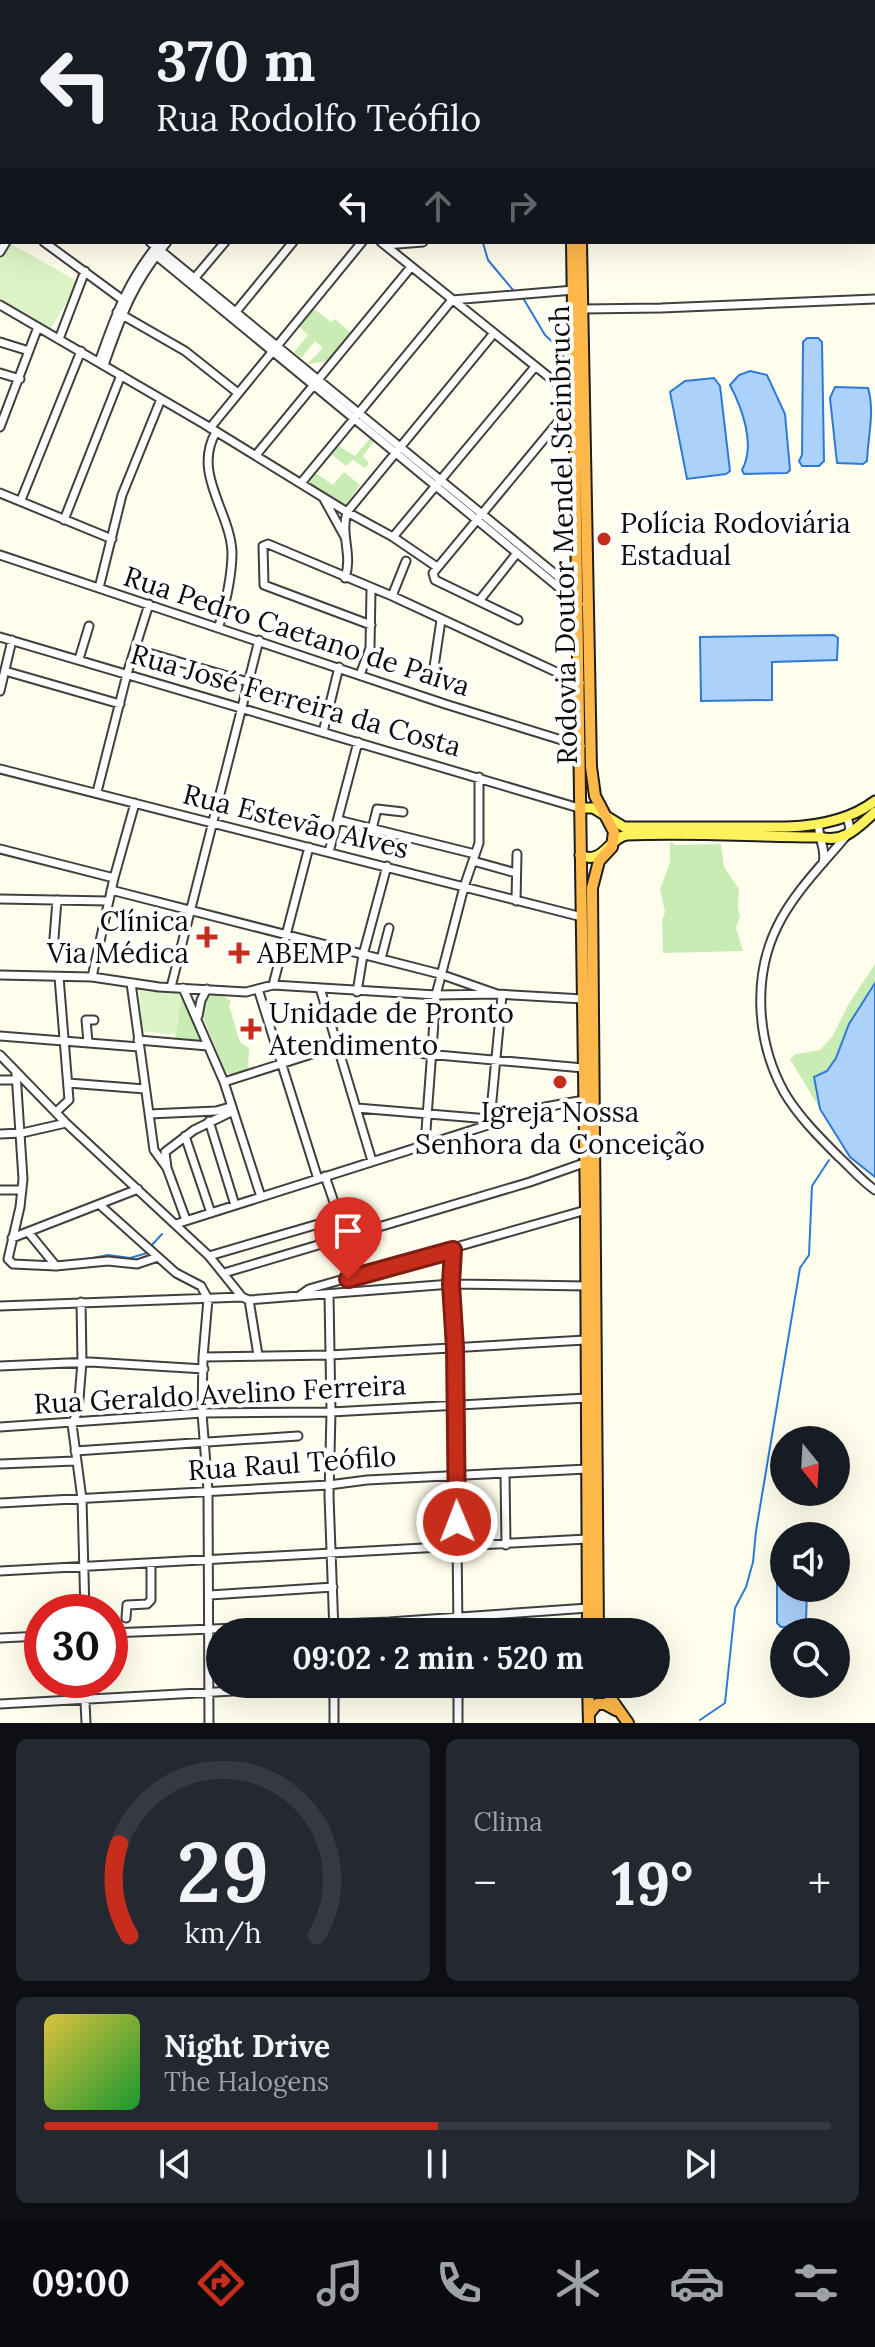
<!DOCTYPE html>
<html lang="pt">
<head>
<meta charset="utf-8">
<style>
  :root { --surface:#171b24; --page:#242831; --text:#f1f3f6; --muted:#9ea1a6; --line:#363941; --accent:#c72d1b }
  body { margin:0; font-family:Lora,serif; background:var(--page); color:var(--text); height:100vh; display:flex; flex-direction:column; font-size:30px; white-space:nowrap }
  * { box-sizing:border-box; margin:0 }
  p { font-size:26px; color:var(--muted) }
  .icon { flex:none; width:44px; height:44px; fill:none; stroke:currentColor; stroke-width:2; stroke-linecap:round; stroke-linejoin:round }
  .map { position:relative; height:1723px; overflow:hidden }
  .details { display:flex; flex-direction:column; gap:16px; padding:16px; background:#0d0f14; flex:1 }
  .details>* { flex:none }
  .guide { position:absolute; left:0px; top:0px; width:876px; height:244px; box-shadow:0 8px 32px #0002; background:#171b24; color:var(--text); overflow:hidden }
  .needle { width:52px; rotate:162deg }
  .controls { position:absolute; left:770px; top:1426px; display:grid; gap:16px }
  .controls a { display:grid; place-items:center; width:80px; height:80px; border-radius:50%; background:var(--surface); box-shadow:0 8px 32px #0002; font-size:40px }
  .speed { position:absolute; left:24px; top:1594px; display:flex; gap:16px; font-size:40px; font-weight:700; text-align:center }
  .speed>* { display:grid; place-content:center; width:104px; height:104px; border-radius:50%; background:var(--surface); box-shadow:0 8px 32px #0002; line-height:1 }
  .speed .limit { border:12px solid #d22; background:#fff; color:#111 }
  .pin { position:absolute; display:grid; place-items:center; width:68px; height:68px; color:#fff; margin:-82px -34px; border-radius:50% 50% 50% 0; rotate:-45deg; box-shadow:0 0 8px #0007 }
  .pin .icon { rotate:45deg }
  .me { position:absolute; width:88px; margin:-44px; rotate:359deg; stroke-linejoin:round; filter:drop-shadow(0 0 6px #0008) }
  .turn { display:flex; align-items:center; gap:28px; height:168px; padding:0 24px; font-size:36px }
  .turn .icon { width:104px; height:104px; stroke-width:2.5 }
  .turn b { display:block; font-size:56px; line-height:68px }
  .lanes { display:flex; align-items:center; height:76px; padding:0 24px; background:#0003; justify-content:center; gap:40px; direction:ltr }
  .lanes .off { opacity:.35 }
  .big { font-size:60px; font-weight:700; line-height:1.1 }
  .details .tile { flex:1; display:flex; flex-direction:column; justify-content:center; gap:12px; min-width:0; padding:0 28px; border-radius:12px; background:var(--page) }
  .details .dial { align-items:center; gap:0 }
  .dial svg { height:208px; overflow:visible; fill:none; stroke:var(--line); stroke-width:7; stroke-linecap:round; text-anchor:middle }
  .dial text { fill:var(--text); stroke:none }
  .song { display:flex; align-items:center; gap:24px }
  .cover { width:96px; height:96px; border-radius:12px; background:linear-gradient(135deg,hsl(50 70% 55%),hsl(130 70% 35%)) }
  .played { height:8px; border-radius:4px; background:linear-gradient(90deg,var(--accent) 50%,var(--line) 50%) }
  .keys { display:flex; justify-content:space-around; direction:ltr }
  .heat { display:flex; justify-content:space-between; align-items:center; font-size:44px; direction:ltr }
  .details .tiles { flex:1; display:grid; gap:16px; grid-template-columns:1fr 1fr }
  .tile:last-child { grid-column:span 2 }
  .trip { position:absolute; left:206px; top:1618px; width:464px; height:80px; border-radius:40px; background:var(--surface); box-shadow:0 8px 32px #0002; font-weight:700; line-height:80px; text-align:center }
  .tab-bar { display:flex; height:128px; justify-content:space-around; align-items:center; background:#090b0e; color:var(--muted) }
  .tab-bar .icon { width:56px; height:56px }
  .tab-bar .current { color:var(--accent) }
  .tab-bar b { font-size:36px; color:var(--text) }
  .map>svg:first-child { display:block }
  .green { fill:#c8ecb3 }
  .pitch { fill:#dcf3c5 }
  .water { fill:#acd1fb; stroke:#2e79d7; stroke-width:2 }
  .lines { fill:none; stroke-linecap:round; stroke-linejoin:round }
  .stream { stroke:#2e79d7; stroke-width:2 }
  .minor-casing { stroke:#404040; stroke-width:11 }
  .major-casing { stroke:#1e1e1e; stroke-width:13 }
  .highway-casing { stroke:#1e1e1e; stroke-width:14 }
  .minor { stroke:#fff; stroke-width:7 }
  .major { stroke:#fff15c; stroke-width:9 }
  .highway { stroke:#ffb94a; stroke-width:10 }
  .route-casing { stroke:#811d12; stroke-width:20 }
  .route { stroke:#c72d1b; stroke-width:14 }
  .poi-dot { fill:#c72d1b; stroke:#fff; stroke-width:3 }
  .labels { text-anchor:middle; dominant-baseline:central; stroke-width:8; stroke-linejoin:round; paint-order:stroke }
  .poi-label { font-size:28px; fill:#0d0d0d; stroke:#fff; text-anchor:start }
  .street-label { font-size:28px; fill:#0d0d0d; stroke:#fff }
</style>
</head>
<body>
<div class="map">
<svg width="875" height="1723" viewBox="0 0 875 1723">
  <rect width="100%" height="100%" fill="#fffeec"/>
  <path class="green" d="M313,308l18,14 4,-3 16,14 -23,28 -21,3 16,-16 -8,-7 -14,17 -7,-6 14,-17 -10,-9z
    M370,438l4,3 -11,15 6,7 -4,5 -12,-8 -7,6 -15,-12 8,-8 16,10z
    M314,472l19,13 11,-13 16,13 -15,21 -38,-25z
    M670,842l6,3 45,-1 3,23 15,22 -1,18 2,10 -4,11 7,23 -80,2 -1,-32 3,-9 -5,-22 10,-28z
    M875,964v19l-26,41 -13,34 -21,32 5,19 -30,-50 6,-5 24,-4 12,-13 16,-32z
    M182,993l22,49 -29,-3z
    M212,995h10l9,6 -2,5 11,36 9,6 -1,22 -17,5 -6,-4 -23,-56 2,-14z"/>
  <path class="pitch" d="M10,243l68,39 -27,46 -51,-29v-39z
    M139,989l43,4 -6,42 -34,-4z"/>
  <path class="water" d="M807,338h11l4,4 2,119 -5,5h-17l-3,-5 3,-6 1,-113z
    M750,371l17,4 18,39 5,56 -3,3 -43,1 -2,-4c14,-25 0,-62 -12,-85l9,-10z
    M714,378l6,8 10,85 -4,3 -39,5 -17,-87 15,-11z
    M835,387l33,1c7,24 0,48 -1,73l-4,3 -26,-1 -7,-65z
    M834,635l4,3 -1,22 -65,2v38l-71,1 -1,-64z
    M875,983v194l-25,-20 -30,-48 -6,-32 13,-6 9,-13 13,-34z
    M780,1568h4v20h23l-1,35 -4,4h-21l-4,-4v-51z"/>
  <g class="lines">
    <path class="stream" d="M0,182h2
      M483,243l5,17 25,30
      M523,298l22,37 13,12 7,12 3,28
      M151,1246l11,-12
      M82,1260l26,-5 22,3 17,-5
      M700,1720l25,-17 10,-95 11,-21 7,-25 3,-31 44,-263 9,-13 3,-69 17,-26"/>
    <defs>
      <path id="minor" d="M85,0l3,2
        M185,0v2
        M310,0v2
        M431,0v2
        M56,2l2,-2
        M0,27l2,1
        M0,77l2,1
        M0,132l2,1
        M0,176l2,1
        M0,211l2,1
        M44,242l79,58
        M150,242l427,350
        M381,242l194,156
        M385,245l38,-3
        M0,252l6,-10
        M152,252l427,352
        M193,280l32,-38
        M0,305l204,119 143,88 46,25 44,30
        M583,309l78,-1 214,-9
        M117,312l68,39 53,42
        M234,314l59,-72
        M59,339l26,-68
        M0,342l29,9
        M99,362c16,-46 29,-82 61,-120
        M104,365c18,-51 28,-81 63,-123
        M0,373l20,6
        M0,427l38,-100
        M210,428l152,-186
        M216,432c-24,41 14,79 16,120 0,26 -6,50 -13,74
        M256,455l155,-188
        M301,483l151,-183 122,-10
        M0,493l112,46
        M324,499l21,38
        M21,500l60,-149
        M64,520l57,-145
        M393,537l141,-169
        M0,555l445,149 136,42
        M345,578c8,-23 -5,-43 2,-66l147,-179
        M99,588l23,-93 39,-96
        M392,596l14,-35
        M479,601l38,-48
        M518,620l-83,-40 -2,-7 140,-169
        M371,625l-107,-40 -1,-39 5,-2 124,52 188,87
        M0,637l579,171
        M135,649l113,33
        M79,659l10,-33
        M434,667l7,-47
        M5,671l115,33
        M360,675l10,-27 1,-59
        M0,691l12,-51
        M271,693l57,17
        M323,732l16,-65
        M0,769l582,148
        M97,792l30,-118 22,-70
        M847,817l3,11 -3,7c-24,29 -53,57 -70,92 -25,51 -20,116 7,165 14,24 35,45 55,65 12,11 23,24 36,33
        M338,820l137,34
        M819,824c-2,14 8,24 4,39
        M372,829l5,-20 26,3
        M0,849l114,29
        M329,852l29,-110
        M473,861l43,12
        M111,890l329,84 57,20 86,5
        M0,899l108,2
        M516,901l1,-47
        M53,951l4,-51
        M381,959l8,-31
        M0,975l92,2 67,10 87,5 27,-7 163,10 61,-1
        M92,977l22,-99 21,-75
        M131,983l23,167 13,18
        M273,985l36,-138
        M171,987l88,-347
        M183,988l41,94 37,115
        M320,988l52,173
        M258,989l60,190
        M357,992l6,-37 24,-89
        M198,1016l3,-16 6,-11
        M0,1036l139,11
        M138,1040l70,6
        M88,1042l-2,-22h8
        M0,1055l66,68 143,133 33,41
        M16,1073l7,106 -3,28 -12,52 5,5 43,2 52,-5 29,3 21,-7
        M0,1080h16
        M224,1082l113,-36 246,22
        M68,1083l77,6
        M357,1108l132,11
        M56,1112l13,-12 -10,-123
        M149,1114l67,-3 14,-4
        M209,1121l26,84
        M490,1121l12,-126
        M0,1134l22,-1 44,-10
        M185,1136l26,77
        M425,1144l11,-149 28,-108 15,-44v-66
        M325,1176l21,61
        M0,1190h22
        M100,1205l76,68 25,13 7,13 -5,58 -1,56 6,78 1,232
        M186,1220l-19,-52 -2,-16 29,-22 39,-19
        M176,1224l369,-117 39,-7
        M29,1233l27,33
        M12,1238l126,-49
        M453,1250l-2,34 4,64 3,284
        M209,1256l130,-38
        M224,1273l306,-91 54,-19
        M329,1295l2,117 -2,84 5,136
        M299,1296l10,-7 277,-79
        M249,1300l9,55
        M81,1302l1,60 -4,49 -6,13 10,75 3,113
        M0,1306l242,-9 7,3 202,-16 135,2
        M203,1357l127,-2 255,-15
        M0,1366l90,-4 114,7
        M0,1427l202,-14 129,-1 256,-14
        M75,1451l223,-15
        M0,1464l75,-3
        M505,1474l1,71
        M0,1503l329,-18 38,-5 220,-11
        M0,1571l587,-32
        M210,1595l123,-8
        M126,1618l1,-13 20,-1 4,-4v-36
        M110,1633l279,-11 199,-14
        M0,1638l42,-2
        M84,1680l2,43
        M334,1684v39
        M458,1684v39
        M0,1704l362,-20"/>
      <path id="major" d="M579,808h14l31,19h163c32,-1 63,-7 88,-26
        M580,855c23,11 29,-18 47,-20 64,-3 129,2 193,2 24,7 38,-10 55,-25"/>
      <path id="highway" d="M563,0v2
        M572,0v2
        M572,242l14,968 2,422
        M581,242l10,525 4,29 19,36 -2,15 -13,14 -7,27 6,744
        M588,1684l1,39
        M604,1684l5,12 19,27
        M589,1714l8,-10h8l11,6"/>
    </defs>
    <use href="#minor" class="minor-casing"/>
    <use href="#major" class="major-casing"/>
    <use href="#highway" class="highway-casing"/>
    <use href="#minor" class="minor"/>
    <use href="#major" class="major"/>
    <use href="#highway" class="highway"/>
  </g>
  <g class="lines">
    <defs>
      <path id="route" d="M348,1279l105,-29 -2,34 4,64 2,174"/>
    </defs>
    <use href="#route" class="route-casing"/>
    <use href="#route" class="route"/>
  </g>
  <g class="poi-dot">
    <circle cx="604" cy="539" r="8"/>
    <path d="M203 925h8v8h8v8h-8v8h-8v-8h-8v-8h8z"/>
    <path d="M235 941h8v8h8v8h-8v8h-8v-8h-8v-8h8z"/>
    <path d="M247 1017h8v8h8v8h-8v8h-8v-8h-8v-8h8z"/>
    <circle cx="560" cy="1082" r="8"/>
  </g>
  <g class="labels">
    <g class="poi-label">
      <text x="620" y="523">Polícia Rodoviária<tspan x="620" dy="32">Estadual</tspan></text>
      <text x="189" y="921" text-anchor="end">Clínica<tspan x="189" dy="32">Via Médica</tspan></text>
      <text x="257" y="953">ABEMP</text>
      <text x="269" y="1013">Unidade de Pronto<tspan x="269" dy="32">Atendimento</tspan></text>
      <text x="560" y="1112" text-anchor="middle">Igreja Nossa<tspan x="560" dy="32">Senhora da Conceição</tspan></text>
    </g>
    <g class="street-label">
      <text transform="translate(563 535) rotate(-91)">Rodovia Doutor Mendel Steinbruch</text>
      <text transform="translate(297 631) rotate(18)">Rua Pedro Caetano de Paiva</text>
      <text transform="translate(296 700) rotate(16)">Rua José Ferreira da Costa</text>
      <text transform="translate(296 821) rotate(14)">Rua Estevão Alves</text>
      <text transform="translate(220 1394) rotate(-3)">Rua Geraldo Avelino Ferreira</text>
      <text transform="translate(292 1463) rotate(-4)">Rua Raul Teófilo</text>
    </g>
  </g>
</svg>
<div class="controls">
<a><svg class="needle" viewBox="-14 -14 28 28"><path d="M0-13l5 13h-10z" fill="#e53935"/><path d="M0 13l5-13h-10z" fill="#9ea1a6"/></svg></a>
<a><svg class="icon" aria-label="sound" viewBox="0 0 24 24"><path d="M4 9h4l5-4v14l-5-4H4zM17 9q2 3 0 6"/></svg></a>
<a><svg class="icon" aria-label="search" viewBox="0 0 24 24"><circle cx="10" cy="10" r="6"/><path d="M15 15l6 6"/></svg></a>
</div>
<div class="speed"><div class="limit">30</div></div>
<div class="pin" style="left:348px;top:1279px;background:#d93025"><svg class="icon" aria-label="arrive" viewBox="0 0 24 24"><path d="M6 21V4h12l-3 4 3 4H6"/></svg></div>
<svg class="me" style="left:457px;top:1522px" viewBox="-20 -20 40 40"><circle r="17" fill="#c72d1b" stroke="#fff" stroke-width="3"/><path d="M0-11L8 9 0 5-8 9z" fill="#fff"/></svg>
<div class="trip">09:02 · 2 min · 520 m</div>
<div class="guide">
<div class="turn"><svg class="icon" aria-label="left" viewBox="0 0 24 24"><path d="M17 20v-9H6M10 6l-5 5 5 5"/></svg><div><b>370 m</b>Rua Rodolfo Teófilo</div></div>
<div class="lanes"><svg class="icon" aria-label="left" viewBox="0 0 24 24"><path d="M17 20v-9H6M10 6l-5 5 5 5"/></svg><svg class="icon off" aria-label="ahead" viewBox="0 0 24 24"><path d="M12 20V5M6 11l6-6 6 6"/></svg><svg class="icon off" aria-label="right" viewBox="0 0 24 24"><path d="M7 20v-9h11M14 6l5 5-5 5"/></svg></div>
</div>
</div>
<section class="details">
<div class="tiles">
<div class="tile dial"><svg viewBox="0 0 100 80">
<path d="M14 69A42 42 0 1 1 86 69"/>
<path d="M14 69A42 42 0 0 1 10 34" stroke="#c72d1b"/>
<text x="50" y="56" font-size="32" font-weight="700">29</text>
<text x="50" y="72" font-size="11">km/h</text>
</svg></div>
<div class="tile"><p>Clima</p>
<div class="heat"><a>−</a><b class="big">19°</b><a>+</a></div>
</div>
<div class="tile">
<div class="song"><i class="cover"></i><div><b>Night Drive</b><p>The Halogens</p></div></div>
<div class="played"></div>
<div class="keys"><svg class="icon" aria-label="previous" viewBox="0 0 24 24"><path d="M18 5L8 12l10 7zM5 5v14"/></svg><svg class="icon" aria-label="pause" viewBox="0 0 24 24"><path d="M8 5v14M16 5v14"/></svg><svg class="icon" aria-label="next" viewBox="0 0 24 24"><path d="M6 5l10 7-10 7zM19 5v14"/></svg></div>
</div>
</div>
</section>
<nav class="tab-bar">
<b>09:00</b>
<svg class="icon current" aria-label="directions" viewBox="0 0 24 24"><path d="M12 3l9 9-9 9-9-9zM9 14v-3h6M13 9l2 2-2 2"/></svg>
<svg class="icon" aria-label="music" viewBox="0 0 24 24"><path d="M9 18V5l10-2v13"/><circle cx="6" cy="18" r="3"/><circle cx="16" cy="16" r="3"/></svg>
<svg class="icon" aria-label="phone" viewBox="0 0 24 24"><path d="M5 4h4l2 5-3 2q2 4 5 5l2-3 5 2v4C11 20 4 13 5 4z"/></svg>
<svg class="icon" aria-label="climate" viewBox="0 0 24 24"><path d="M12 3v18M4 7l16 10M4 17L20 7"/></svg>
<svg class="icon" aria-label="car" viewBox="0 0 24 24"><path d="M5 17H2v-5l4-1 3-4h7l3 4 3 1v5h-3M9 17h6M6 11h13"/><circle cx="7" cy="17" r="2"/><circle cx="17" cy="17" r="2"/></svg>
<svg class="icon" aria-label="filters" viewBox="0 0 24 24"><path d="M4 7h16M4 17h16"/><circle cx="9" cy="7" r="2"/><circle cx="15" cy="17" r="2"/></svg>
</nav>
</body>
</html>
